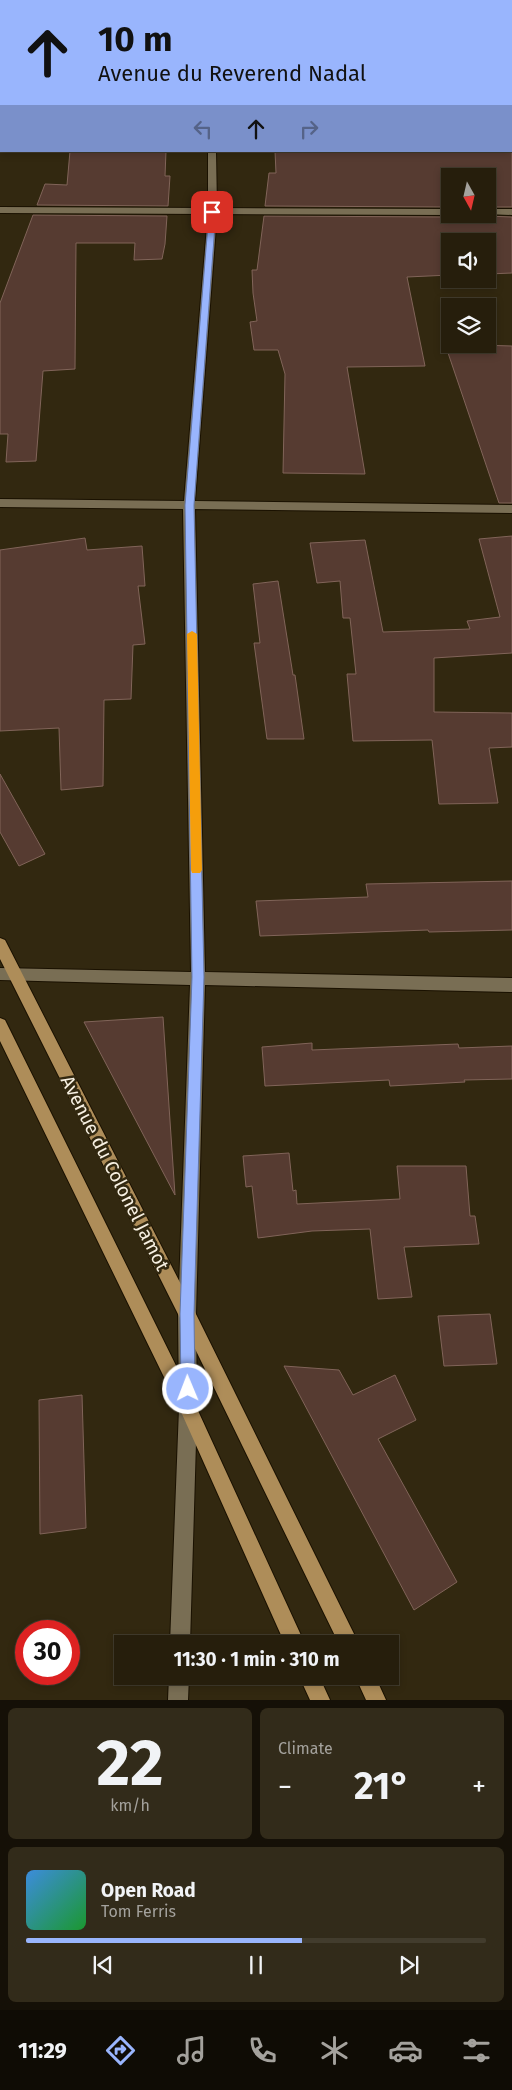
<!DOCTYPE html>
<html lang="en">
<head>
<meta charset="utf-8">
<style>
  :root { --surface:#261e0c; --page:#322b1a; --text:#f1f3f6; --muted:#a4a29d; --line:#423c2d; --accent:#99b5fd }
  body { margin:0; font-family:"Fira Sans",sans-serif; background:var(--page); color:var(--text); height:100vh; display:flex; flex-direction:column; font-size:19px; white-space:nowrap }
  * { box-sizing:border-box; margin:0 }
  p { font-size:16px; color:var(--muted) }
  .icon { flex:none; width:28px; height:28px; fill:none; stroke:currentColor; stroke-width:2; stroke-linecap:round; stroke-linejoin:round }
  .map { position:relative; height:1700px; overflow:hidden }
  .drawer { display:flex; flex-direction:column; gap:8px; padding:8px; background:#151007; flex:1 }
  .drawer>* { flex:none }
  .top-card { position:absolute; left:0px; top:0px; width:512px; height:152px; box-shadow:0 2px 8px #0003,0 0 0 1px var(--line); background:#99b5fd; color:#111; overflow:hidden }
  .needle { width:32px; rotate:172deg }
  .buttons { position:absolute; left:441px; top:168px; display:grid; gap:10px }
  .buttons a { display:grid; place-items:center; width:55px; height:55px; border-radius:0px; background:var(--surface); box-shadow:0 2px 8px #0003,0 0 0 1px var(--line); font-size:25px }
  .speed { position:absolute; left:15px; top:1620px; display:flex; gap:10px; font-size:25px; font-weight:700; text-align:center }
  .speed>* { display:grid; place-content:center; width:65px; height:65px; border-radius:50%; background:var(--surface); box-shadow:0 2px 8px #0003,0 0 0 1px var(--line); line-height:1 }
  .speed .limit { border:8px solid #d22; background:#fff; color:#111 }
  .pin { position:absolute; display:grid; place-items:center; width:42px; height:42px; color:#fff; margin:-21px; border-radius:10px; box-shadow:0 2px 8px #0006 }
  .me { position:absolute; width:55px; margin:-28px; rotate:359deg; stroke-linejoin:round; filter:drop-shadow(0 0 4px #0008) }
  .turn { display:flex; align-items:center; gap:18px; height:105px; padding:0 15px; font-size:22px }
  .turn .icon { width:65px; height:65px; stroke-width:2.5 }
  .turn b { display:block; font-size:35px; line-height:42px }
  .lanes { display:flex; align-items:center; height:48px; padding:0 15px; background:#0003; justify-content:center; gap:25px; direction:ltr }
  .lanes .off { opacity:.35 }
  .big { font-size:38px; font-weight:700; line-height:1.1 }
  .drawer .tile { flex:1; display:flex; flex-direction:column; justify-content:center; gap:8px; min-width:0; padding:0 18px; border-radius:8px; background:var(--page) }
  .drawer .dial { align-items:center; gap:0 }
  .dial b { font-size:65px; line-height:1 }
  .song { display:flex; align-items:center; gap:15px }
  .cover { width:60px; height:60px; border-radius:8px; background:linear-gradient(135deg,hsl(210 70% 55%),hsl(130 70% 35%)) }
  .played { height:5px; border-radius:2px; background:linear-gradient(90deg,var(--accent) 60%,var(--line) 60%) }
  .keys { display:flex; justify-content:space-around; direction:ltr }
  .heat { display:flex; justify-content:space-between; align-items:center; font-size:28px; direction:ltr }
  .drawer .tiles { flex:1; display:grid; gap:8px; grid-template-columns:1fr 1fr }
  .tile:last-child { grid-column:span 2 }
  .trip { position:absolute; left:114px; top:1635px; width:285px; height:50px; border-radius:0px; background:var(--surface); box-shadow:0 2px 8px #0003,0 0 0 1px var(--line); font-weight:700; line-height:50px; text-align:center }
  .menu { display:flex; height:80px; justify-content:space-around; align-items:center; background:#0f0c05; color:var(--muted) }
  .menu .icon { width:35px; height:35px }
  .menu .active { color:var(--accent) }
  .menu b { font-size:22px; color:var(--text) }
  .map>svg:first-child { display:block }
  .building { fill:#563b31; stroke:#816459 }
  .lines { fill:none; stroke-linecap:round; stroke-linejoin:round }
  .minor-casing { stroke:#1a1100; stroke-width:2 }
  .primary-casing { stroke:#1a1100; stroke-width:2 }
  .minor { fill:#796e54; fill-rule:evenodd }
  .primary { fill:#ae8d59; fill-rule:evenodd }
  .route { fill:#99b5fd; stroke:#6376a4 }
  .slow { fill:#f59e0b }
  .labels { text-anchor:middle; dominant-baseline:central; stroke-width:5; stroke-linejoin:round; paint-order:stroke }
  .near-street-label { font-size:19px; fill:#f7f0e2; stroke:#322810 }
</style>
</head>
<body>
<div class="map">
<svg width="512" height="1700" viewBox="0 0 512 1700">
  <rect width="100%" height="100%" fill="#322810"/>
  <path class="building" d="M70,151h96l-1,25h5l-2,30 -131,-1 8,-21 22,1z
    M275,151h237v56h-24v-31h-38v31l-185,-1 4,-33h7z
    M455,214h28l2,2 27,1v56l-24,1v-33h-38v34l-43,2 18,89 -78,1 18,107 -82,-1 2,-99 -7,-24h-24l-4,-28 7,-1 -4,-28 -1,-23h5l7,-54 186,1z
    M33,215l134,1 -2,28 -3,15 -28,1 1,-17h-59l-1,126 -32,2 -7,90 -30,1 2,-28h-8v-131z
    M445,344l67,2v157h-13z
    M512,536v117l-78,5v54l78,1v34l-23,1 9,55 -59,1 -7,-64 -79,1 -6,-67h9l-6,-56h-7l-3,-37 -23,2 -7,-40 55,-3 18,92 87,-3 -3,-8 33,-4 -21,-78z
    M85,538l2,12 55,-4 3,40h-7l7,58 -12,1 -2,54 -27,1 -1,86 -42,4 -2,-62 -59,3v-181z
    M278,581l15,94h2l9,64h-37l-13,-96h6l-7,-59z
    M0,774l45,80 -26,12 -19,-34z
    M512,881v49l-83,2 -1,-2 -168,6 -4,-35 112,-4 -2,-13z
    M163,1017l12,178 -91,-173z
    M312,1043v7l146,-6 1,4 53,-2v33l-48,1 1,2 -75,4 -1,-6 -124,6 -3,-39z
    M289,1153l4,38 3,-1 1,14 103,-5 -3,-33h69l4,50h5l4,28 -75,3 8,50 -34,2 -8,-70 -58,2 -54,7 -6,-52 -6,1 -3,-31z
    M490,1314l7,50 -53,2 -6,-50z
    M284,1366l55,4 14,25 42,-20 21,45 -38,19 79,143 -43,28z
    M82,1395l4,133 -46,6 -1,-134z"/>
  <g class="lines">
    <defs>
      <path id="minor" d="M208,0h8v1h-8z
        M0,10h1v4h-1z
        M511,10h1v4h-1z
        M208,151h8l1,57 233,1v5h3l-3,1 -233,-1 -22,287 317,4v8l-317,-4 10,463 307,6v14l-307,-7 -9,329 1,94 -7,236h-20l9,-236 -1,-94 12,-329 -190,-5v-12l191,4 -8,-463 -183,-2v-8l184,2 24,-287 -208,-1v-6l208,1z
        M488,209h24v6l-27,-1h3z
        M169,1676h20l-1,24h-20z"/>
      <path id="primary" d="M0,938l5,2 188,368 166,336h-20l-158,-324 -181,-361z
        M0,1018l5,2 189,382 111,242h-20l-103,-230 -182,-373z
        M299,1676h20l11,24h-20z
        M355,1676h20l11,24h-20z"/>
    </defs>
    <use href="#minor" class="minor-casing"/>
    <use href="#primary" class="primary-casing"/>
    <use href="#minor" class="minor"/>
    <use href="#primary" class="primary"/>
  </g>
  <path class="route" d="M212,210l4,2 -22,293 10,472 -10,337 1,75 -2,5 -5,3 -5,-3 -2,-5 -1,-75 12,-337 -7,-472 24,-293z"/>
  <path class="slow" d="M192,631l5,3 5,236 -2,3h-8l-1,-3 -4,-236z"/>
  <g class="labels">
    <g class="near-street-label">
      <text transform="translate(115 1173) rotate(63)">Avenue du Colonel Jamot</text>
    </g>
  </g>
</svg>
<div class="buttons">
<a><svg class="needle" viewBox="-14 -14 28 28"><path d="M0-13l5 13h-10z" fill="#e53935"/><path d="M0 13l5-13h-10z" fill="#a4a29d"/></svg></a>
<a><svg class="icon" aria-label="sound" viewBox="0 0 24 24"><path d="M4 9h4l5-4v14l-5-4H4zM17 9q2 3 0 6"/></svg></a>
<a><svg class="icon" aria-label="layers" viewBox="0 0 24 24"><path d="M12 4l9 5-9 5-9-5zM3 14l9 5 9-5"/></svg></a>
</div>
<div class="speed"><div class="limit">30</div></div>
<div class="pin" style="left:212px;top:212px;background:#d93025"><svg class="icon" aria-label="arrive" viewBox="0 0 24 24"><path d="M6 21V4h12l-3 4 3 4H6"/></svg></div>
<svg class="me" style="left:188px;top:1389px" viewBox="-20 -20 40 40"><circle r="17" fill="#99b5fd" stroke="#fff" stroke-width="3"/><path d="M0-11L8 9 0 5-8 9z" fill="#fff"/></svg>
<div class="trip">11:30 · 1 min · 310 m</div>
<div class="top-card">
<div class="turn"><svg class="icon" aria-label="ahead" viewBox="0 0 24 24"><path d="M12 20V5M6 11l6-6 6 6"/></svg><div><b>10 m</b>Avenue du Reverend Nadal</div></div>
<div class="lanes"><svg class="icon off" aria-label="left" viewBox="0 0 24 24"><path d="M17 20v-9H6M10 6l-5 5 5 5"/></svg><svg class="icon" aria-label="ahead" viewBox="0 0 24 24"><path d="M12 20V5M6 11l6-6 6 6"/></svg><svg class="icon off" aria-label="right" viewBox="0 0 24 24"><path d="M7 20v-9h11M14 6l5 5-5 5"/></svg></div>
</div>
</div>
<section class="drawer">
<div class="tiles">
<div class="tile dial"><b>22</b><p>km/h</p></div>
<div class="tile"><p>Climate</p>
<div class="heat"><a>−</a><b class="big">21°</b><a>+</a></div>
</div>
<div class="tile">
<div class="song"><i class="cover"></i><div><b>Open Road</b><p>Tom Ferris</p></div></div>
<div class="played"></div>
<div class="keys"><svg class="icon" aria-label="previous" viewBox="0 0 24 24"><path d="M18 5L8 12l10 7zM5 5v14"/></svg><svg class="icon" aria-label="pause" viewBox="0 0 24 24"><path d="M8 5v14M16 5v14"/></svg><svg class="icon" aria-label="next" viewBox="0 0 24 24"><path d="M6 5l10 7-10 7zM19 5v14"/></svg></div>
</div>
</div>
</section>
<nav class="menu">
<b>11:29</b>
<svg class="icon active" aria-label="directions" viewBox="0 0 24 24"><path d="M12 3l9 9-9 9-9-9zM9 14v-3h6M13 9l2 2-2 2"/></svg>
<svg class="icon" aria-label="music" viewBox="0 0 24 24"><path d="M9 18V5l10-2v13"/><circle cx="6" cy="18" r="3"/><circle cx="16" cy="16" r="3"/></svg>
<svg class="icon" aria-label="phone" viewBox="0 0 24 24"><path d="M5 4h4l2 5-3 2q2 4 5 5l2-3 5 2v4C11 20 4 13 5 4z"/></svg>
<svg class="icon" aria-label="climate" viewBox="0 0 24 24"><path d="M12 3v18M4 7l16 10M4 17L20 7"/></svg>
<svg class="icon" aria-label="car" viewBox="0 0 24 24"><path d="M5 17H2v-5l4-1 3-4h7l3 4 3 1v5h-3M9 17h6M6 11h13"/><circle cx="7" cy="17" r="2"/><circle cx="17" cy="17" r="2"/></svg>
<svg class="icon" aria-label="filters" viewBox="0 0 24 24"><path d="M4 7h16M4 17h16"/><circle cx="9" cy="7" r="2"/><circle cx="15" cy="17" r="2"/></svg>
</nav>
</body>
</html>
